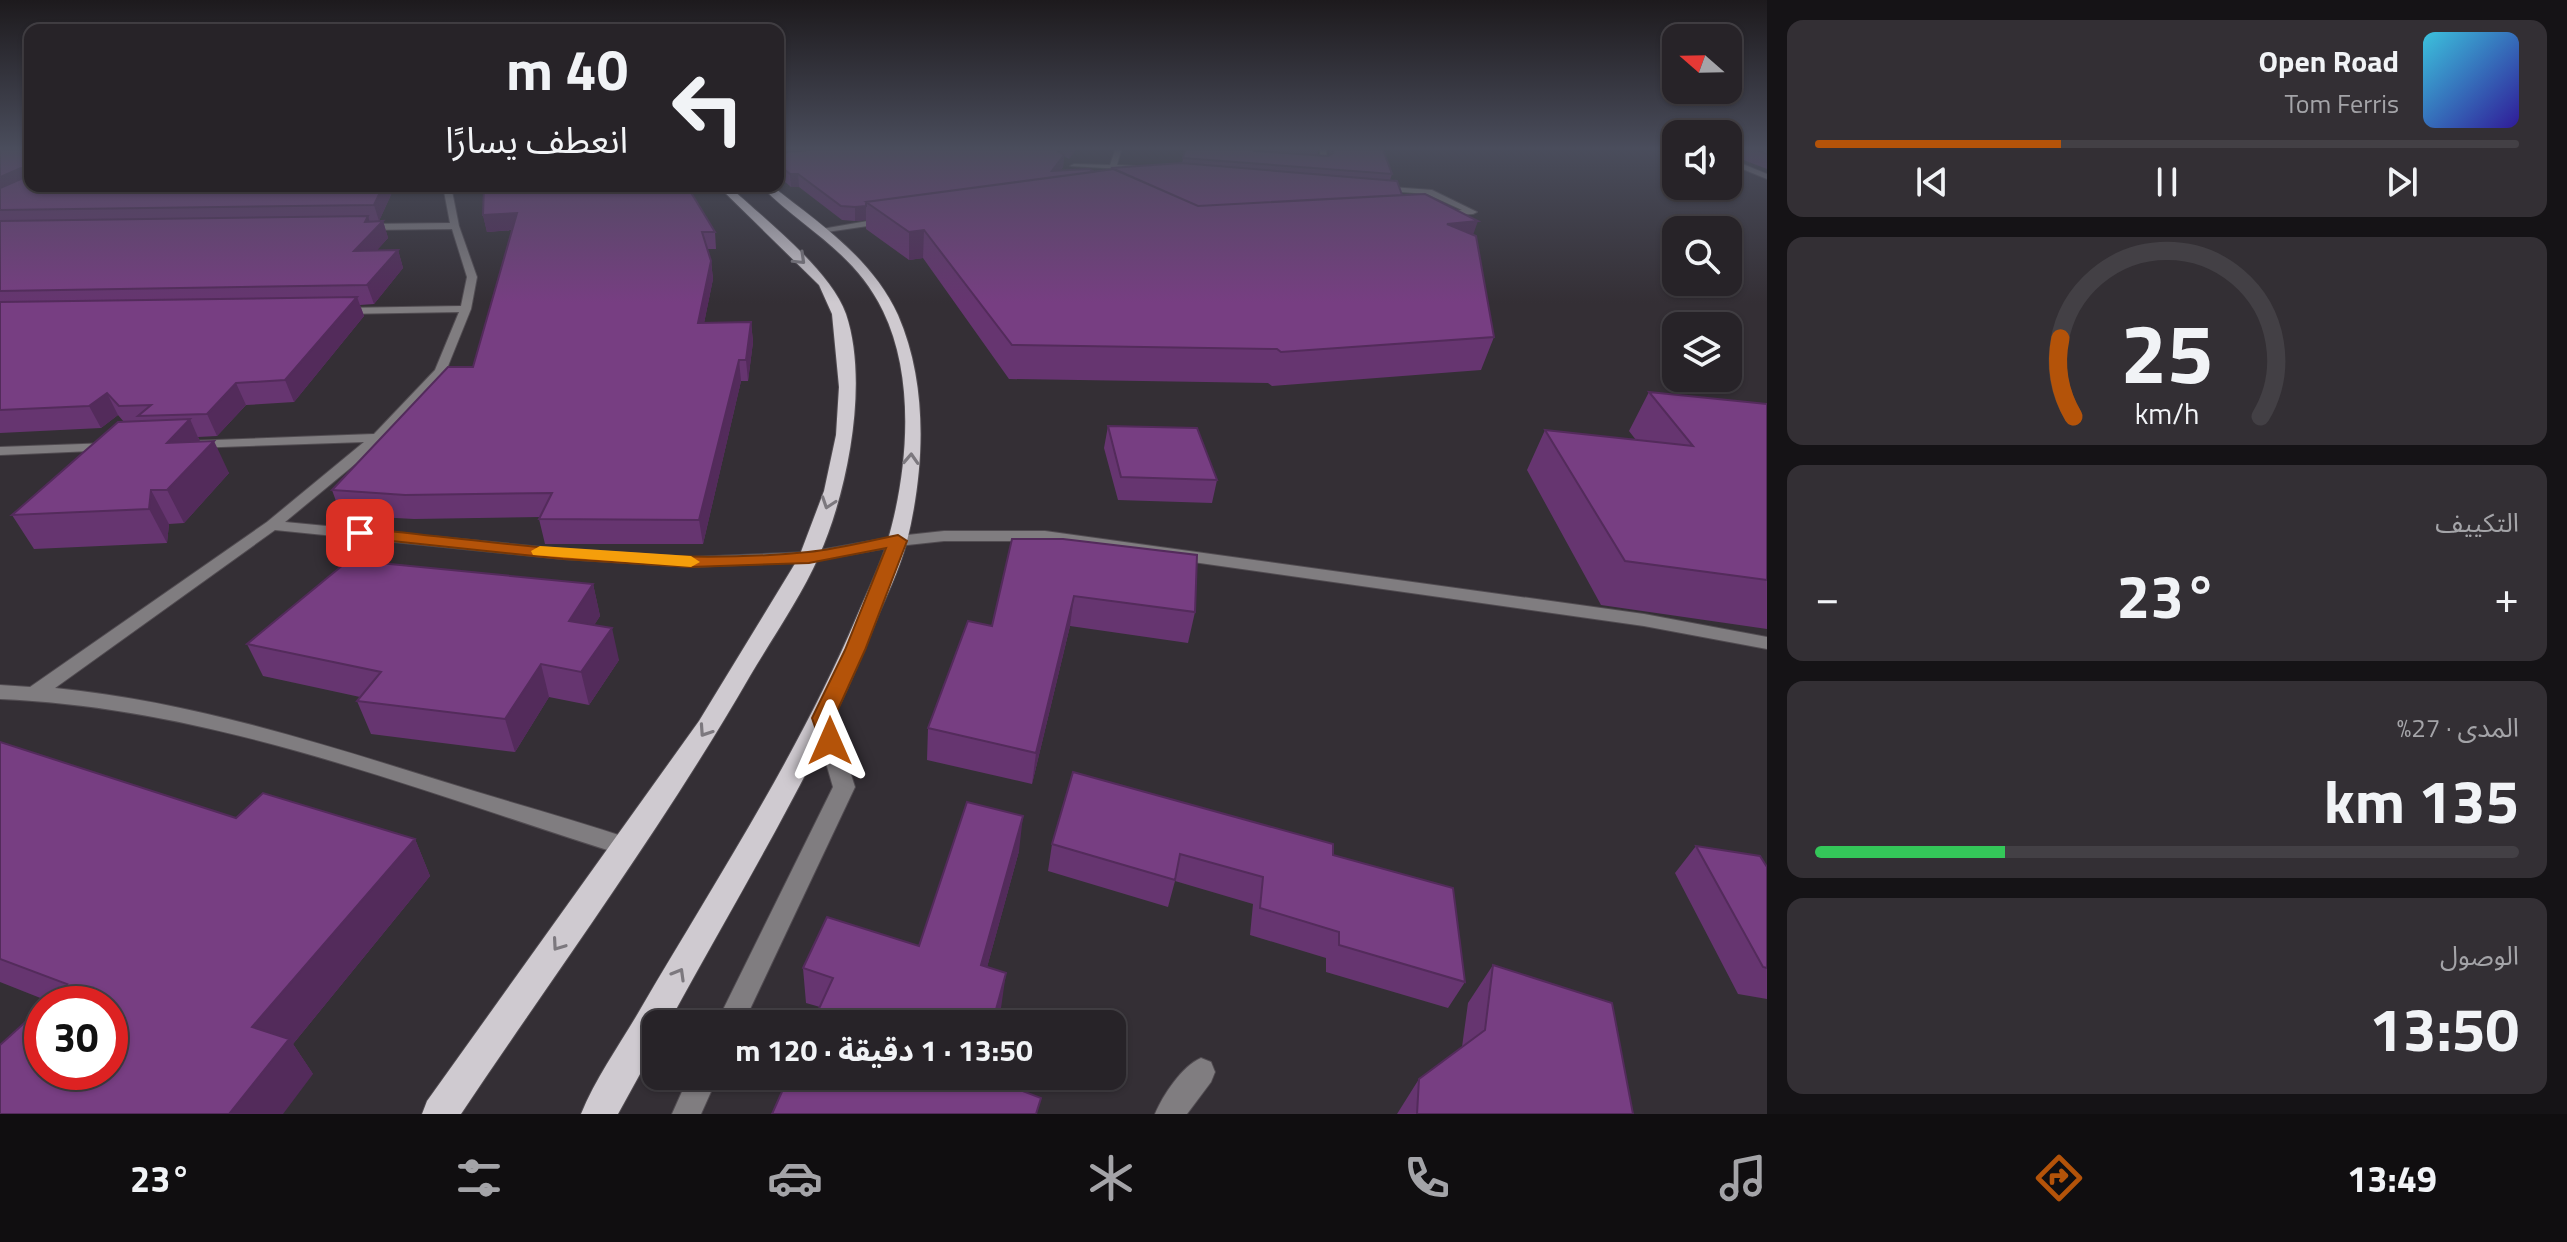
<!DOCTYPE html>
<html lang="ar">
<head>
<meta charset="utf-8">
<style>
  :root { --surface:#272328; --page:#332f34; --text:#f1f3f6; --muted:#a4a4a8; --line:#434045; --accent:#b45309 }
  body { margin:0; font-family:"Titillium Web","Noto Sans Arabic",sans-serif; background:var(--page); color:var(--text); direction:rtl; height:100vh; display:flex; flex-direction:column; font-size:30px; white-space:nowrap }
  * { box-sizing:border-box; margin:0 }
  p { font-size:26px; color:var(--muted) }
  .icon { flex:none; width:44px; height:44px; fill:none; stroke:currentColor; stroke-width:2; stroke-linecap:round; stroke-linejoin:round }
  .map { position:relative; flex:1; overflow:hidden; direction:ltr }
  .panel { display:flex; flex-direction:column; gap:20px; padding:20px; background:#151316; width:800px }
  .panel>* { flex:none }
  .banner { position:absolute; left:24px; top:24px; width:760px; height:168px; border-radius:16px; box-shadow:0 2px 6px #0004,0 0 0 2px var(--line); direction:rtl; background:#272328; color:var(--text); overflow:hidden }
  .needle { width:52px; rotate:290deg }
  .fabs { position:absolute; left:1662px; top:24px; display:grid; gap:16px }
  .fabs a { display:grid; place-items:center; width:80px; height:80px; border-radius:16px; background:var(--surface); box-shadow:0 2px 6px #0004,0 0 0 2px var(--line); font-size:40px }
  .speed { position:absolute; left:24px; top:986px; display:flex; gap:16px; font-size:40px; font-weight:700; text-align:center }
  .speed>* { display:grid; place-content:center; width:104px; height:104px; border-radius:50%; background:var(--surface); box-shadow:0 2px 6px #0004,0 0 0 2px var(--line); line-height:1 }
  .speed .limit { border:12px solid #d22; background:#fff; color:#111 }
  .pin { position:absolute; display:grid; place-items:center; width:68px; height:68px; color:#fff; margin:-34px; border-radius:16px; box-shadow:0 4px 12px #0006 }
  .me { position:absolute; width:88px; margin:-44px; rotate:0deg; stroke-linejoin:round; filter:drop-shadow(0 0 6px #0008) }
  .turn { display:flex; align-items:center; gap:28px; height:168px; padding:0 24px; font-size:36px }
  .turn .icon { width:104px; height:104px; stroke-width:2.5 }
  .turn b { display:block; font-size:56px; line-height:68px }
  .big { font-size:60px; font-weight:700; line-height:1.1 }
  .panel .widget { flex:1; display:flex; flex-direction:column; justify-content:center; gap:12px; min-width:0; padding:0 28px; border-radius:16px; background:var(--page) }
  .panel .dial { align-items:center; gap:0 }
  .dial svg { height:208px; overflow:visible; fill:none; stroke:var(--line); stroke-width:7; stroke-linecap:round; text-anchor:middle }
  .dial text { fill:var(--text); stroke:none }
  .song { display:flex; align-items:center; gap:24px }
  .cover { width:96px; height:96px; border-radius:12px; background:linear-gradient(135deg,hsl(190 70% 55%),hsl(250 70% 35%)) }
  .played { height:8px; border-radius:4px; background:linear-gradient(90deg,var(--accent) 35%,var(--line) 35%) }
  .keys { display:flex; justify-content:space-around; direction:ltr }
  .heat { display:flex; justify-content:space-between; align-items:center; font-size:44px; direction:ltr }
  .charge { height:12px; border-radius:6px; background:linear-gradient(90deg,#34c759 27%,var(--line) 0) }
  .trip { position:absolute; left:642px; top:1010px; width:484px; height:80px; border-radius:16px; background:var(--surface); box-shadow:0 2px 6px #0004,0 0 0 2px var(--line); font-weight:700; line-height:80px; text-align:center; direction:rtl }
  .dock { display:flex; height:128px; justify-content:space-around; align-items:center; background:#100e10; color:var(--muted) }
  .dock .icon { width:56px; height:56px }
  .dock .active { color:var(--accent) }
  .dock b { font-size:36px; color:var(--text) }
  main { display:flex; flex:1; min-height:0 }
  .map>svg:first-child { display:block }
  .lines { fill:none; stroke-linecap:round; stroke-linejoin:round }
  .street-casing { stroke:#514c51; stroke-width:2 }
  .primary-casing { stroke:#514c51; stroke-width:2 }
  .street { fill:#807d80; fill-rule:evenodd }
  .primary { fill:#cfcad0; fill-rule:evenodd }
  .wall { fill:#663570 }
  .shaded-wall { fill:#532b5b }
  .building { fill:#773e82; stroke:#532b5b; stroke-width:2 }
  .oneway { stroke:#7c787e }
  .route { fill:#b45309; stroke:#753606; stroke-width:2 }
  .slow { fill:#f59e0b }
</style>
</head>
<body>
<main>
<section class="panel">
<div class="widget">
<div class="song"><i class="cover"></i><div><b>Open Road</b><p>Tom Ferris</p></div></div>
<div class="played"></div>
<div class="keys"><svg class="icon" aria-label="previous" viewBox="0 0 24 24"><path d="M18 5L8 12l10 7zM5 5v14"/></svg><svg class="icon" aria-label="pause" viewBox="0 0 24 24"><path d="M8 5v14M16 5v14"/></svg><svg class="icon" aria-label="next" viewBox="0 0 24 24"><path d="M6 5l10 7-10 7zM19 5v14"/></svg></div>
</div>
<div class="widget dial"><svg viewBox="0 0 100 80">
<path d="M14 69A42 42 0 1 1 86 69"/>
<path d="M14 69A42 42 0 0 1 9 39" stroke="#b45309"/>
<text x="50" y="56" font-size="32" font-weight="700">25</text>
<text x="50" y="72" font-size="11">km/h</text>
</svg></div>
<div class="widget"><p>التكييف</p>
<div class="heat"><a>−</a><b class="big">23°</b><a>+</a></div>
</div>
<div class="widget"><p>المدى · 27%</p><b class="big">135 km</b><div class="charge"></div></div>
<div class="widget"><p>الوصول</p><b class="big">13:50</b></div>
</section>
<div class="map">
<svg width="1767" height="1114" viewBox="0 0 1767 1114">
  <rect width="100%" height="100%" fill="#342f35"/>
  <g class="lines">
    <defs>
      <path id="street" d="M1116,147h6l-5,18 19,1 3,4 -69,-4 4,-2 36,1z
        M1320,147h6l1,16 -21,-3 2,-3 12,1z
        M1728,158l39,16v5l-39,-16z
        M443,186h8l8,40 18,51 -6,32 -25,62 -63,70 -98,81 278,27 128,8 118,-5 89,-16 46,-5h101l599,83 123,23v12l-123,-23 -599,-85h-101l-46,5 -89,16 -118,5 -128,-8 -288,-29 -220,158c131,13 255,52 380,91 66,21 133,39 199,61l3,7 -3,7 -8,2c-205,-64 -409,-148 -626,-157v-14l30,2 237,-165 97,-80 -171,6 -7,-4 2,-3 186,-7 61,-64 24,-58 -117,2 -5,-3 5,-3 119,-2 6,-29 -15,-48 -87,1 -4,-3 4,-3 85,-1z
        M1378,186l54,4 45,22 -4,2 -37,2v-4h3l23,-2 -35,-16 -52,-4z
        M885,218l3,1v4l-68,10 -4,-3z
        M110,443l5,1v6l-115,5v-8z
        M823,711l7,2 3,5 22,69 -112,237h-27l117,-237 -20,-69 3,-5z
        M1201,1058l10,4 4,10 -4,10 -24,32h-32c8,-19 27,-48 46,-56z
        M689,1076h29l-17,38h-29z"/>
      <path id="primary" d="M718,186h11c35,33 101,83 117,128 23,68 2,177 -27,242 -18,41 -46,81 -69,120 -87,151 -192,293 -289,438h-39l5,-13 272,-380 100,-164 25,-66 12,-56 3,-48 -7,-73 -13,-29z
        M761,186h11c47,37 100,72 126,129 30,69 27,153 9,226 -7,29 -22,57 -33,85 -55,139 -135,267 -206,398h-12v21l-38,69h-37c15,-37 40,-71 60,-106 75,-128 158,-255 216,-392 10,-24 22,-48 30,-73 21,-71 29,-164 -4,-232 -29,-60 -79,-81 -122,-125z"/>
    </defs>
    <use href="#street" class="street-casing"/>
    <use href="#primary" class="primary-casing"/>
    <use href="#street" class="street"/>
    <use href="#primary" class="primary"/>
  </g>
  <path class="wall" d="M0,147h30v39h365l-16,35h4l5,17 -11,12h21l5,18 -29,36 -14,1 4,11 -70,86 -48,3 -29,31 -19,1 2,4 29,32 -45,50 -15,1 -2,19 -133,6 -22,-34 112,-93 -6,-7 -17,13 -101,5z
    M778,147h300l-9,12 -5,-3 -1,11 -2,3 33,2 17,-2v-2l71,-5 4,-16 119,8 -47,-5 -2,-3h63l-2,9h11l2,-1 -1,-8h53l10,27 -2,6 12,15 71,40 21,102 -13,33 -209,16 -4,-3 -259,-4 -86,-121 -14,2 -43,-31v-9l-11,1 -13,-1 -43,-33h-8l-13,-11z
    M1728,147h39v22l-39,-15z
    M483,215l232,17 1,17h-9l4,12 2,18 -9,44 47,-1 2,20 -5,39h-7l-38,163h-158l-6,-25 1,-2 -126,2 -73,-4 -9,-25 141,-123 39,-137 -25,2z
    M1649,392l118,12v225l-166,-24 -74,-135 18,-40 91,10 -7,-9z
    M1108,426l109,54 -5,23 -94,-3 -14,-52z
    M1012,539l183,73 -7,31 -118,-17 -38,158 -105,-24 1,-32 64,-102z
    M593,584l7,32 -6,9 25,35 -30,45 -40,-8 -34,55 -144,-18 -14,-33 3,-4 -97,-21 -16,-32z
    M0,742l236,76 179,21 15,37 -137,168 20,30 -265,-73 -48,-19z
    M1052,844l281,11 132,127 -17,26 -122,-36v-14l-76,-23 3,-31 -78,-23 -7,26 -120,-36z
    M1696,846l71,21v132l-29,-5 -63,-121z
    M1019,851l-32,116 14,41 -181,-1 -14,-4 -3,-35 116,-22z
    M1493,965l140,149h-236l22,-35 43,-32 6,-44z"/>
  <path class="shaded-wall" d="M778,147h115l-115,8z
    M1071,147h7l-9,12z
    M1064,155l-1,12 -10,12 -1,-8z
    M21,168l8,15 -29,13v-19z
    M790,174h8l1,13h-8z
    M383,186h12l-16,35 -5,-16z
    M866,206v14l-11,1v-14z
    M517,213l3,16 -33,3 -4,-17z
    M368,216l5,16 10,-11 5,17 -28,31 -6,-18z
    M1478,221l-10,28 -21,-25z
    M924,230l-1,28 -14,2v-28z
    M398,250l5,18 -29,36 -7,-19z
    M711,261l2,18 -13,64 -2,-20z
    M357,297l7,19 -70,86 -9,-22z
    M751,322l2,20 -5,39 -2,-21z
    M739,360l2,21 -38,163 -4,-24z
    M236,383l10,22 -29,31 -10,-22z
    M107,393l11,22 -17,13 -12,-22z
    M190,419l14,32 10,-10 15,32 -45,50 -17,-33v-47z
    M151,490l18,34 -2,19 -18,-34z
    M593,584l7,32 -23,37 -8,-32z
    M1074,596l-4,30 -38,158 4,-31z
    M612,628l7,32 -30,45 -8,-33z
    M541,664l8,33 -34,55 -10,-33z
    M1023,816l-4,35 -41,149 3,-35z
    M415,839l15,37 -137,168 20,30 -30,40h-54l23,-87z
    M1006,973l-5,35 -4,16h-5z"/>
  <path class="building" d="M0,147h30v22l-9,-1 -21,9z
    M840,147h212l12,8 -12,16 37,-2 5,3 -228,30v4l-11,1 -14,-1 -43,-32h-8l-12,-10v-11z
    M1186,147h63l5,4 74,5 5,-3 -1,-6h50l10,27 -209,-16z
    M1749,147h18v7z
    M1181,163l216,18 5,14 -204,11 -87,-38z
    M1114,169l84,37 227,-12 53,27 -31,3 29,12 18,101 -213,15 -4,-3 -265,-4 -88,-115 -15,2 -43,-30z
    M30,175v11h353l-9,19 -374,5v-22z
    M484,186h203l28,46h-13l9,29 -13,62 53,-1 -5,38h-7l-40,160 -160,-1 13,-26 -147,2 -73,-5 116,-123h25l44,-154 -34,2z
    M368,216l-3,6 18,-1 -29,30 44,-1 -31,35 -367,6v-70z
    M357,297l-72,83 -49,3 -29,31 -69,2 13,-11 -32,1 -12,-13 -18,13 -89,4v-108z
    M1649,392l118,12v176l-142,-19 -80,-131 148,16z
    M190,419l-23,24 47,-2 -47,49h-16l-2,19 -137,6 106,-93z
    M1108,426l89,2 20,52 -96,-3z
    M1012,539h51l134,16 -2,57 -121,-16 -38,157 -108,-25 40,-107 24,5z
    M349,560l244,24 -24,37 43,7 -31,44 -40,-8 -36,55 -148,-18 24,-29 -134,-28z
    M0,742l236,76 27,-25 152,46 -163,188 37,12 -60,75h-229v-69l42,-38v65h68v-68h-65l22,-20 -67,-25z
    M1073,772l260,72v11l120,33 12,94 -126,-37v-13l-79,-24 3,-31 -83,-23 -5,26 -123,-36z
    M967,802l56,14 -42,149 25,8 -14,51h-180l21,-46 -30,-10 24,-51 92,29z
    M1696,846l64,10 7,11v101l-4,-1z
    M1493,965l119,38 21,111h-216l2,-35 66,-49z
    M789,1076h194l58,22 -5,16h-264z"/>
  <defs><path id="oneway-chevron" d="M-2-3.5L2.5 0L-2 3.5" fill="none" stroke-width="1.6" stroke-linecap="round" stroke-linejoin="round" transform="scale(2)"/></defs>
  <g class="oneway">
    <use href="#oneway-chevron" transform="translate(800 259) rotate(44)"/>
    <use href="#oneway-chevron" transform="translate(911 459) rotate(-87)"/>
    <use href="#oneway-chevron" transform="translate(828 503) rotate(109)"/>
    <use href="#oneway-chevron" transform="translate(705 731) rotate(124)"/>
    <use href="#oneway-chevron" transform="translate(558 945) rotate(125)"/>
    <use href="#oneway-chevron" transform="translate(679 974) rotate(-60)"/>
  </g>
  <linearGradient id="sky" x2="0" y2="1"><stop stop-color="#1d1a1d"/><stop offset="0.49" stop-color="#4a4d5c"/><stop offset="1" stop-color="#4a4d5c" stop-opacity="0"/></linearGradient>
  <rect width="1767" height="303" fill="url(#sky)"/>
  <path class="route" d="M360,528c147,15 300,39 448,24 30,-3 60,-11 90,-17l9,6 -42,109 -31,68 7,23 -3,6 -8,2 -8,-2 -10,-29 33,-68 41,-102 -77,15 -118,4 -128,-8 -209,-22 -3,-4z"/>
  <path class="slow" d="M540,546l151,10 9,6 -9,5 -158,-12 -2,-4z"/>
</svg>
<div class="fabs">
<a><svg class="needle" viewBox="-14 -14 28 28"><path d="M0-13l5 13h-10z" fill="#e53935"/><path d="M0 13l5-13h-10z" fill="#a4a4a8"/></svg></a>
<a><svg class="icon" aria-label="sound" viewBox="0 0 24 24"><path d="M4 9h4l5-4v14l-5-4H4zM17 9q2 3 0 6"/></svg></a>
<a><svg class="icon" aria-label="search" viewBox="0 0 24 24"><circle cx="10" cy="10" r="6"/><path d="M15 15l6 6"/></svg></a>
<a><svg class="icon" aria-label="layers" viewBox="0 0 24 24"><path d="M12 4l9 5-9 5-9-5zM3 14l9 5 9-5"/></svg></a>
</div>
<div class="speed"><div class="limit">30</div></div>
<div class="pin" style="left:360px;top:533px;background:#d93025"><svg class="icon" aria-label="arrive" viewBox="0 0 24 24"><path d="M6 21V4h12l-3 4 3 4H6"/></svg></div>
<svg class="me" style="left:830px;top:741px" viewBox="-20 -20 40 40"><path d="M0-17L14 15 0 8-14 15z" fill="#b45309" stroke="#fff" stroke-width="4"/></svg>
<div class="trip">13:50 · 1 دقيقة · 120 m</div>
<div class="banner">
<div class="turn"><svg class="icon" aria-label="left" viewBox="0 0 24 24"><path d="M17 20v-9H6M10 6l-5 5 5 5"/></svg><div><b>40 m</b>انعطف يسارًا</div></div>
</div>
</div>
</main>
<nav class="dock">
<b>13:49</b>
<svg class="icon active" aria-label="directions" viewBox="0 0 24 24"><path d="M12 3l9 9-9 9-9-9zM9 14v-3h6M13 9l2 2-2 2"/></svg>
<svg class="icon" aria-label="music" viewBox="0 0 24 24"><path d="M9 18V5l10-2v13"/><circle cx="6" cy="18" r="3"/><circle cx="16" cy="16" r="3"/></svg>
<svg class="icon" aria-label="phone" viewBox="0 0 24 24"><path d="M5 4h4l2 5-3 2q2 4 5 5l2-3 5 2v4C11 20 4 13 5 4z"/></svg>
<svg class="icon" aria-label="climate" viewBox="0 0 24 24"><path d="M12 3v18M4 7l16 10M4 17L20 7"/></svg>
<svg class="icon" aria-label="car" viewBox="0 0 24 24"><path d="M5 17H2v-5l4-1 3-4h7l3 4 3 1v5h-3M9 17h6M6 11h13"/><circle cx="7" cy="17" r="2"/><circle cx="17" cy="17" r="2"/></svg>
<svg class="icon" aria-label="filters" viewBox="0 0 24 24"><path d="M4 7h16M4 17h16"/><circle cx="9" cy="7" r="2"/><circle cx="15" cy="17" r="2"/></svg>
<b>23°</b>
</nav>
</body>
</html>
